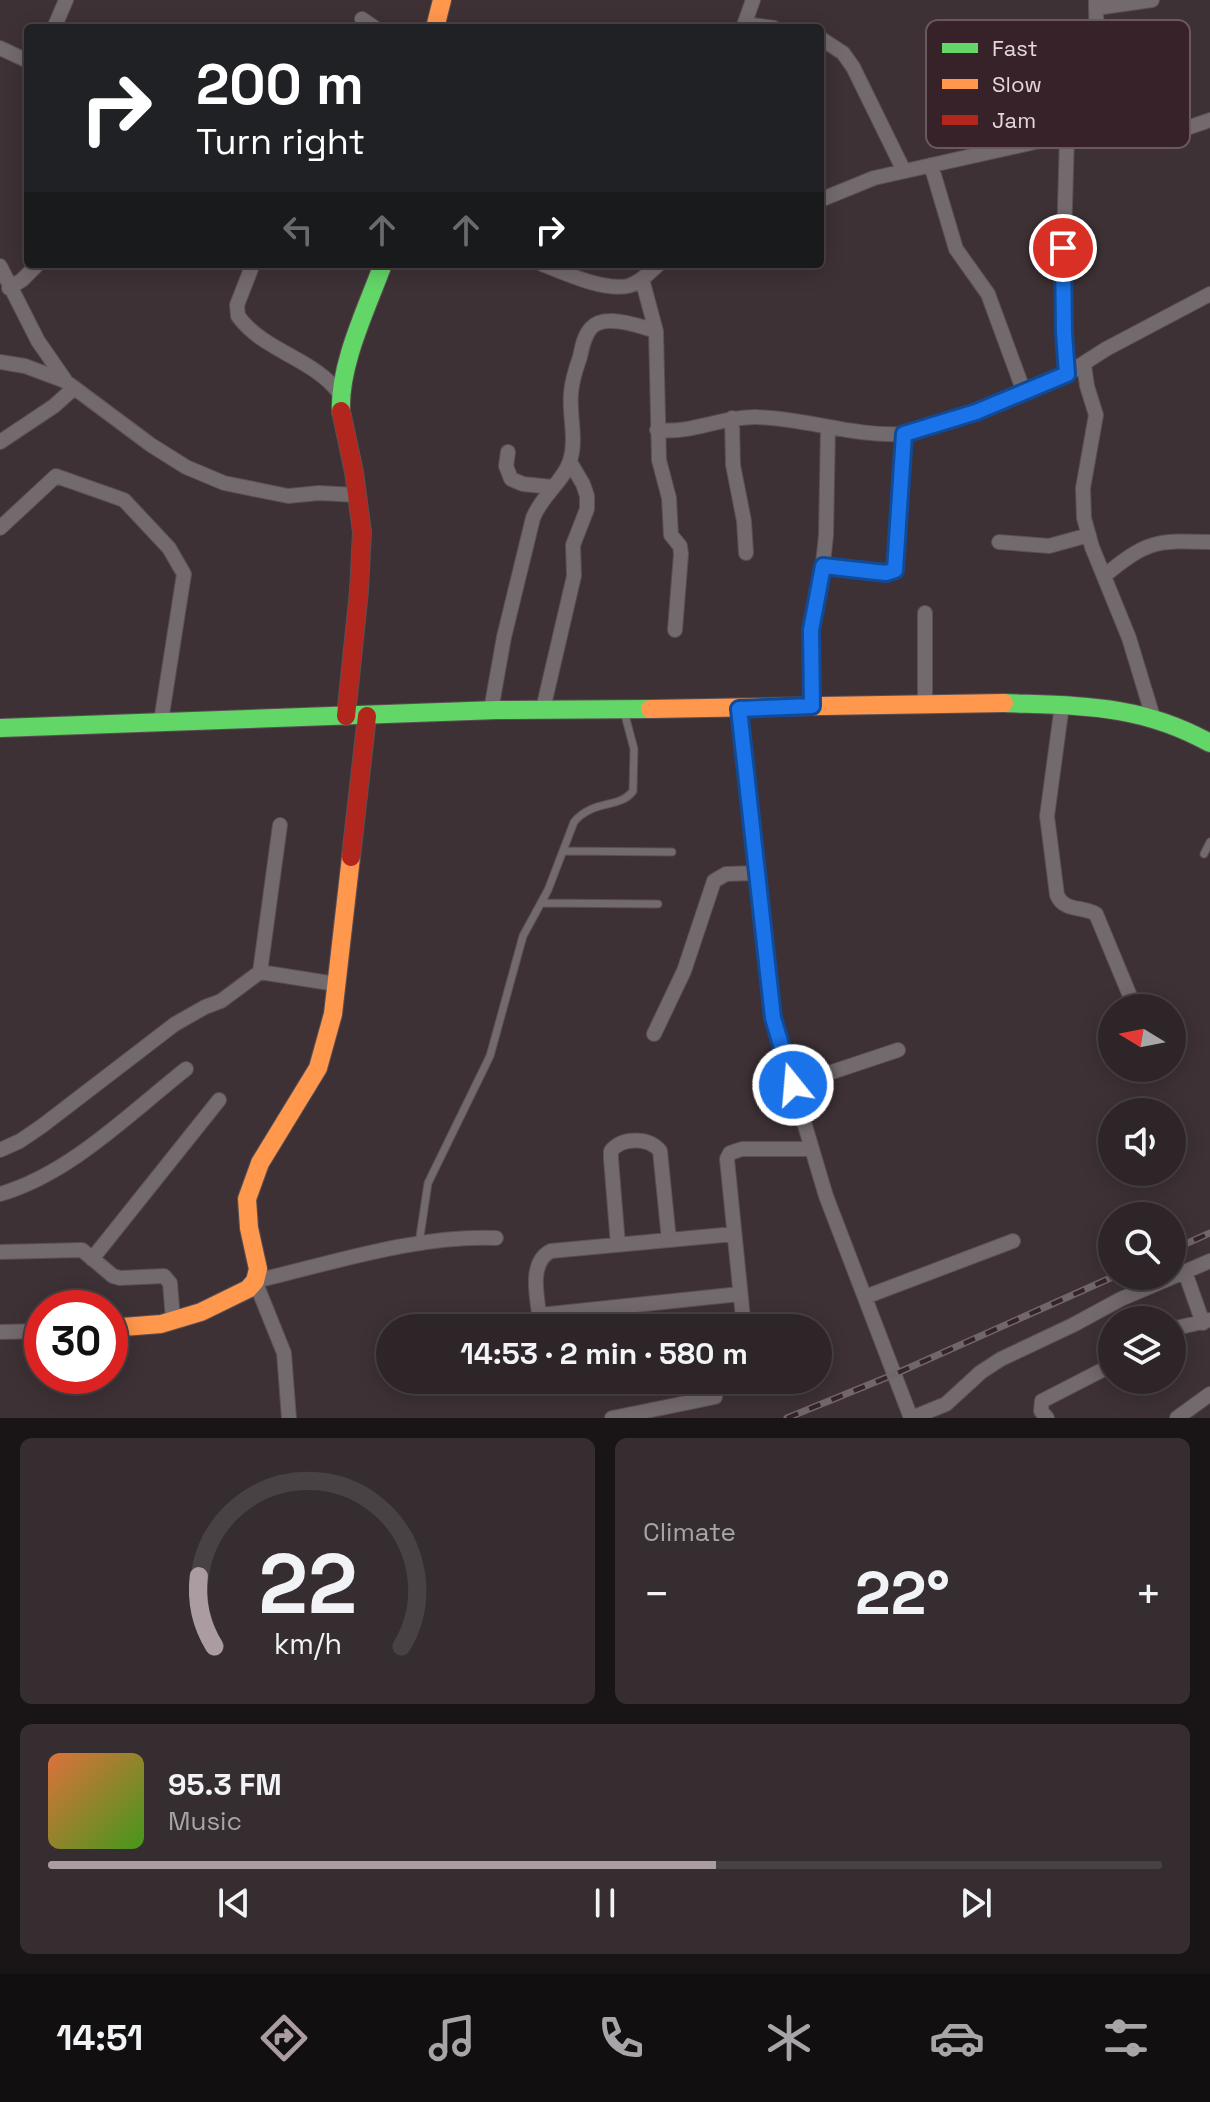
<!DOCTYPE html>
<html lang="en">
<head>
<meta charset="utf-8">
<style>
  :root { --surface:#2e2528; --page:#362d30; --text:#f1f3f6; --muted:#a7a5a8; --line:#494245; --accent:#aa9ca0 }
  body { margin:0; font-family:"Space Grotesk",sans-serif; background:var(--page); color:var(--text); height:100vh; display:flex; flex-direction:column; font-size:30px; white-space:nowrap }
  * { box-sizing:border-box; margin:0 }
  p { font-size:26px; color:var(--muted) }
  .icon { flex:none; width:44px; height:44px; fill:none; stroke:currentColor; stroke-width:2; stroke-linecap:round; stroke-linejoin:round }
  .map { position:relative; height:1418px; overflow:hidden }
  .drawer { display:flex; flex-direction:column; gap:20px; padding:20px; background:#191416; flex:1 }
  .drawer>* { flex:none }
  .banner { position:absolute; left:24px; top:24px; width:800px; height:244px; border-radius:8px; box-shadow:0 4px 20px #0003,0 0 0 2px var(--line); background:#202124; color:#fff; overflow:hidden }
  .needle { width:52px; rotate:280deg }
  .controls { position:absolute; left:1098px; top:994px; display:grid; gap:16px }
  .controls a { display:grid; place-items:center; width:88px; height:88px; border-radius:50%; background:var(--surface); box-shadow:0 4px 20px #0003,0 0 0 2px var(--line); font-size:40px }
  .speed { position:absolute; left:24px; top:1290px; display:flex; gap:16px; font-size:40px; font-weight:700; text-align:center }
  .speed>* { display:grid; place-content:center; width:104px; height:104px; border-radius:50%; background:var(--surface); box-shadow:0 4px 20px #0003,0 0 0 2px var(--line); line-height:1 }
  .speed .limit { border:12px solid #d22; background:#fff; color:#111 }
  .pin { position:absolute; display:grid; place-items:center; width:68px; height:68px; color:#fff; margin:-34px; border:4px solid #fff; border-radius:50%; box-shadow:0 2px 8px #0007 }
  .me { position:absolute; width:88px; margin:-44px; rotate:343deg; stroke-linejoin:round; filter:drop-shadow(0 0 6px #0008) }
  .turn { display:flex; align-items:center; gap:28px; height:168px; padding:0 40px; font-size:36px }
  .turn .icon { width:104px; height:104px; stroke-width:2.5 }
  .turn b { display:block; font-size:56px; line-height:68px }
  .lanes { display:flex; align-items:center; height:76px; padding:0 40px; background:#0003; justify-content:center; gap:40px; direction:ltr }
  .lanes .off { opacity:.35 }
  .big { font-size:60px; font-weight:600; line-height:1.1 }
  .drawer .card { flex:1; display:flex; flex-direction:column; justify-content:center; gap:12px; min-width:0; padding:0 28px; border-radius:12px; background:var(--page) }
  .drawer .dial { align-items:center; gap:0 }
  .dial svg { height:208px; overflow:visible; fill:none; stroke:var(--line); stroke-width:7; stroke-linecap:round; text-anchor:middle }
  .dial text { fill:var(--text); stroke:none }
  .song { display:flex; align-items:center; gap:24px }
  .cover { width:96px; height:96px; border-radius:12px; background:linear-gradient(135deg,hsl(20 70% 55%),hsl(100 70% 35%)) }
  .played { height:8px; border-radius:4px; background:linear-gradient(90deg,var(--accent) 60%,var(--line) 60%) }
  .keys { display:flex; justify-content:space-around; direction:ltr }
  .heat { display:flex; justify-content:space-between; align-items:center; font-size:44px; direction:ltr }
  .drawer .tiles { flex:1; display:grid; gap:20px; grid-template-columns:1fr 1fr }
  .card:last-child { grid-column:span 2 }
  .trip { position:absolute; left:376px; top:1314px; width:456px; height:80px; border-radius:40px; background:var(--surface); box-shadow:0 4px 20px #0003,0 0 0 2px var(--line); font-weight:600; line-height:80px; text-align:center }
  .dock { display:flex; height:128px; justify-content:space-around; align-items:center; background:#120f10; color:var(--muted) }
  .dock .icon { width:56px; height:56px }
  .dock .current { color:var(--accent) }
  .dock b { font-size:36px; color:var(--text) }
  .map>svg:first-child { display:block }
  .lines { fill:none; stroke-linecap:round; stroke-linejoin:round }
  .lane-casing { stroke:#5a4f53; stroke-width:9 }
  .street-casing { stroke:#5a4f53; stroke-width:16 }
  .fast-casing { stroke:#5a4f53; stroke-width:20 }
  .slow-casing { stroke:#5a4f53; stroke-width:20 }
  .jam-casing { stroke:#5a4f53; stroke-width:20 }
  .lane { stroke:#736a6d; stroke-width:7 }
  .street { stroke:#736a6d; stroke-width:14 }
  .fast { stroke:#63d668; stroke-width:18 }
  .slow { stroke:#ff974d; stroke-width:18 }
  .jam { stroke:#b3261e; stroke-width:18 }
  .rail-casing { stroke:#70676a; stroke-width:7 }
  .rail { stroke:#37222a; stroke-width:4; stroke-dasharray:12; stroke-linecap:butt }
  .route-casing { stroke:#114b97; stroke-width:20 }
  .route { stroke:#1a73e8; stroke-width:14 }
  .key { fill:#37222a; stroke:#6b585f; stroke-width:2 }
  .key-label { font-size:22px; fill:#e4d6da }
</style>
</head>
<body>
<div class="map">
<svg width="1210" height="1418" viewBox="0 0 1210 1418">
  <rect width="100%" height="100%" fill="#3d3135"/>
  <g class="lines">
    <defs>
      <path id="lane" d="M563,851l109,1
        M1204,854l6,-12
        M542,903l116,1
        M419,1243l9,-60 62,-127 33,-120 25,-46 26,-68c19,-23 46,-13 59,-31l1,-42 -9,-34"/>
      <path id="street" d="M1096,8l56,-8
        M362,19l13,9
        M745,24l29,4
        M54,28l12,-28
        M743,28l10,-28
        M820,38l23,15 10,14 51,104
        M0,48l28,13
        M1075,133l50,5 39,-2 46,-16
        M931,165l25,84 32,45 36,98
        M820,200l54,-22 201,-45c26,-17 21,-102 21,-133
        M253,264l-16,41 1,11c26,36 76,42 102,78
        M542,264c22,9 62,27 86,22 12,-3 22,-14 31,-22
        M0,266l38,75 27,39
        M642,279l14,52 3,129 10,38 2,37 9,11 1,8 -6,76
        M9,288l13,-8 16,-16
        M0,362l25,4 40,15 86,64 35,22 38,16 64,13 31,-3 38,2
        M1084,365l3,21 9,29 -13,73 1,30 8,29 37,91 24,79
        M1067,374l-4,-96 4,-143
        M732,418l1,47 11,56 2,32
        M657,430c34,4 63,-13 98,-13 50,1 99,20 149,17
        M0,442l54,-36 20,-18
        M508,452l-2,14 5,13 12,5 29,3
        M0,528l56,-52 68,24 45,48 15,26 -23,147
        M999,542l50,4 40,-11
        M823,566l63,7 9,-3 9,-136 72,-22 91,-38 39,-25 104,-55
        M1104,576c43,-35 51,-36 106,-34
        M925,703v-90
        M1062,705l-15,111 10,79c7,17 26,11 39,19l39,94
        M812,706l-1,-76 11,-57 4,-38 2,-108
        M543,709l31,-133 -1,-31 14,-36v-13l-4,-12 -13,-22
        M739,709l34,309 53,178 85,222
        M491,710l13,-73 29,-119c9,-23 30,-36 37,-57 7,-22 -1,-45 1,-68 1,-12 5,-25 9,-36 2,-10 4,-21 11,-29 13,-15 49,-2 65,3
        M260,972l20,-147
        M654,1034l30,-63 30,-90 12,-7 31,-1
        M793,1085l105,-35
        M0,1150l20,-9 22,-15 133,-102 30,-17 16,-6 39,-29 76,12
        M0,1194c70,-20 130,-81 186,-125
        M618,1245l-7,-86v-8c11,-14 38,-14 49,0l9,89
        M0,1252l82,-2 31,26 7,2 44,-2 6,7 3,37
        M92,1259l127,-159
        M1185,1272l18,51
        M865,1297l148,-56
        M540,1315l200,-21
        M541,1328c-2,-23 -15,-65 10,-77l183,-17
        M744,1328l-17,-169 3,-6 12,-4h70
        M1172,1329l38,-9
        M0,1332l42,-1
        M289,1418l-5,-65 -29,-72c78,-18 160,-46 241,-43
        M612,1418l103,-21
        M912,1418l34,-14 35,-32 20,-13 72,-34 48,-26 89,-38
        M1047,1418l-6,-7 1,-10 70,-36
        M1177,1418l33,-24"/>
      <path id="fast" d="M341,411c-2,-47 26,-103 42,-147
        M1004,703c77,3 136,1 206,40
        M0,728l497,-18 153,-1"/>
      <path id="slow" d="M435,28l7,-28
        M650,709l354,-6
        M110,1328l51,-4 40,-12 47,-23 7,-8 3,-12 -9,-41 -2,-29 13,-36 58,-95 15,-54 18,-157"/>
      <path id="jam" d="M341,411l13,61 8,60 -3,59 -13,125
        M351,857l16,-141"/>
    </defs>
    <use href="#lane" class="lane-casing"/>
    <use href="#street" class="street-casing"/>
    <use href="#fast" class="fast-casing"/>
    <use href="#slow" class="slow-casing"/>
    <use href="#jam" class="jam-casing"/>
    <use href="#lane" class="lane"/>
    <use href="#street" class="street"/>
    <use href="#fast" class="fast"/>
    <use href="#slow" class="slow"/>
    <use href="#jam" class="jam"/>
    <defs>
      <path id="rail" d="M1172,1250l38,-17
        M787,1418l108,-44 220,-98"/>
    </defs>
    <use href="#rail" class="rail-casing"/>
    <use href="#rail" class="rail"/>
  </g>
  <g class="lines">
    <defs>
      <path id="route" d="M793,1085l-20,-67 -34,-309 73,-3 -1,-76 12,-64 63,7 9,-3 9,-136 72,-22 91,-38 -3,-41 -1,-85"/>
    </defs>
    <use href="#route" class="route-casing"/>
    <use href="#route" class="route"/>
  </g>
  <rect x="926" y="20" width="264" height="128" rx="12" class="key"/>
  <rect x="942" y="43" width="36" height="10" fill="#63d668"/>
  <rect x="942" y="79" width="36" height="10" fill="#ff974d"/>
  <rect x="942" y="115" width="36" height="10" fill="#b3261e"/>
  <g class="key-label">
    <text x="992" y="56">Fast</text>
    <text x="992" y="92">Slow</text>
    <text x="992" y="128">Jam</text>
  </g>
</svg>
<div class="controls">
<a><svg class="needle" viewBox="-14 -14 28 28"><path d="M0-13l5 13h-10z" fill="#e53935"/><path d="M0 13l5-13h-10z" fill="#a7a5a8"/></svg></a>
<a><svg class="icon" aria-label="sound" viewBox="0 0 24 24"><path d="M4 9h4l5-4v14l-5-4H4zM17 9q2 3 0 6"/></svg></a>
<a><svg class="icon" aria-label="search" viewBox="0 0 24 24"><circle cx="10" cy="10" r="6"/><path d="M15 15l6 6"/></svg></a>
<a><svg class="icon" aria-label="layers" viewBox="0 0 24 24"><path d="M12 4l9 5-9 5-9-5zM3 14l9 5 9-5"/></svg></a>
</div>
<div class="speed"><div class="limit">30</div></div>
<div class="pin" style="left:1063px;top:248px;background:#d93025"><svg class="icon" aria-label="arrive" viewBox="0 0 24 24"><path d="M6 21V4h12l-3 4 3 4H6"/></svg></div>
<svg class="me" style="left:793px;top:1085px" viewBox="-20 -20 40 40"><circle r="17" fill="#1a73e8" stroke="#fff" stroke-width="3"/><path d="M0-11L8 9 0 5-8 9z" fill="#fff"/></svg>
<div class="trip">14:53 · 2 min · 580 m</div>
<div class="banner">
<div class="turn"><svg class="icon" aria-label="right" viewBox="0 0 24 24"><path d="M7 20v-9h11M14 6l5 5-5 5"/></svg><div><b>200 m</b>Turn right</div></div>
<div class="lanes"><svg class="icon off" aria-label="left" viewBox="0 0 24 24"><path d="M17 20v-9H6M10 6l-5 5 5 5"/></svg><svg class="icon off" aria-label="ahead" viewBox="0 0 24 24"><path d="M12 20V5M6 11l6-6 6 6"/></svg><svg class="icon off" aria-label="ahead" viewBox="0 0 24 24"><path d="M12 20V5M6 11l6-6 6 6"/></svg><svg class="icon" aria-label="right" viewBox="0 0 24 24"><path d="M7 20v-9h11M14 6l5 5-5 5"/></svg></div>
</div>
</div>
<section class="drawer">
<div class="tiles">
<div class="card dial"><svg viewBox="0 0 100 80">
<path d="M14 69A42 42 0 1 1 86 69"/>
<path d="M14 69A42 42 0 0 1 8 42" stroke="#aa9ca0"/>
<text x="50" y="56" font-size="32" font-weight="700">22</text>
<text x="50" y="72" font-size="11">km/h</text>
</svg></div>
<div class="card"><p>Climate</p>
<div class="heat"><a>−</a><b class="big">22°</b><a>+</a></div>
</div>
<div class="card">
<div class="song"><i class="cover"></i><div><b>95.3 FM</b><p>Music</p></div></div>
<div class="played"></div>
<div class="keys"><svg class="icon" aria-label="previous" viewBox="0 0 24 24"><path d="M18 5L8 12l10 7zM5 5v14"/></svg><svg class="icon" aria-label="pause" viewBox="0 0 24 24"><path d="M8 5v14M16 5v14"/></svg><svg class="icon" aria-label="next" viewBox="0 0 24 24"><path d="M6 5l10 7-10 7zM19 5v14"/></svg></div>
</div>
</div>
</section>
<nav class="dock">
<b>14:51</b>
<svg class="icon current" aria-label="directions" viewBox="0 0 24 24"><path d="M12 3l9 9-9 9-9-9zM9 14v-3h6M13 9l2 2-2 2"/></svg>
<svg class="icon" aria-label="music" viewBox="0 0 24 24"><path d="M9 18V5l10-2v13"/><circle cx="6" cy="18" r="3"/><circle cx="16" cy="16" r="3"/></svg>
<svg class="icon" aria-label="phone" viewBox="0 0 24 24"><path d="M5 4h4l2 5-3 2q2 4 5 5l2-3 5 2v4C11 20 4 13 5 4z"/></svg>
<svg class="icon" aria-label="climate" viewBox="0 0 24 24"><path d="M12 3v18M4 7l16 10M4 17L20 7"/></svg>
<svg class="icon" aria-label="car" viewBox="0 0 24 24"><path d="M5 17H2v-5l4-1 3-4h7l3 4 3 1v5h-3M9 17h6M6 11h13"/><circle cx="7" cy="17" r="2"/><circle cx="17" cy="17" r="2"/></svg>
<svg class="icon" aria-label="filters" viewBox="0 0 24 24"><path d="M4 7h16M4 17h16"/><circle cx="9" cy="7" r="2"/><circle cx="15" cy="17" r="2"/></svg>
</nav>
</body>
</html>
